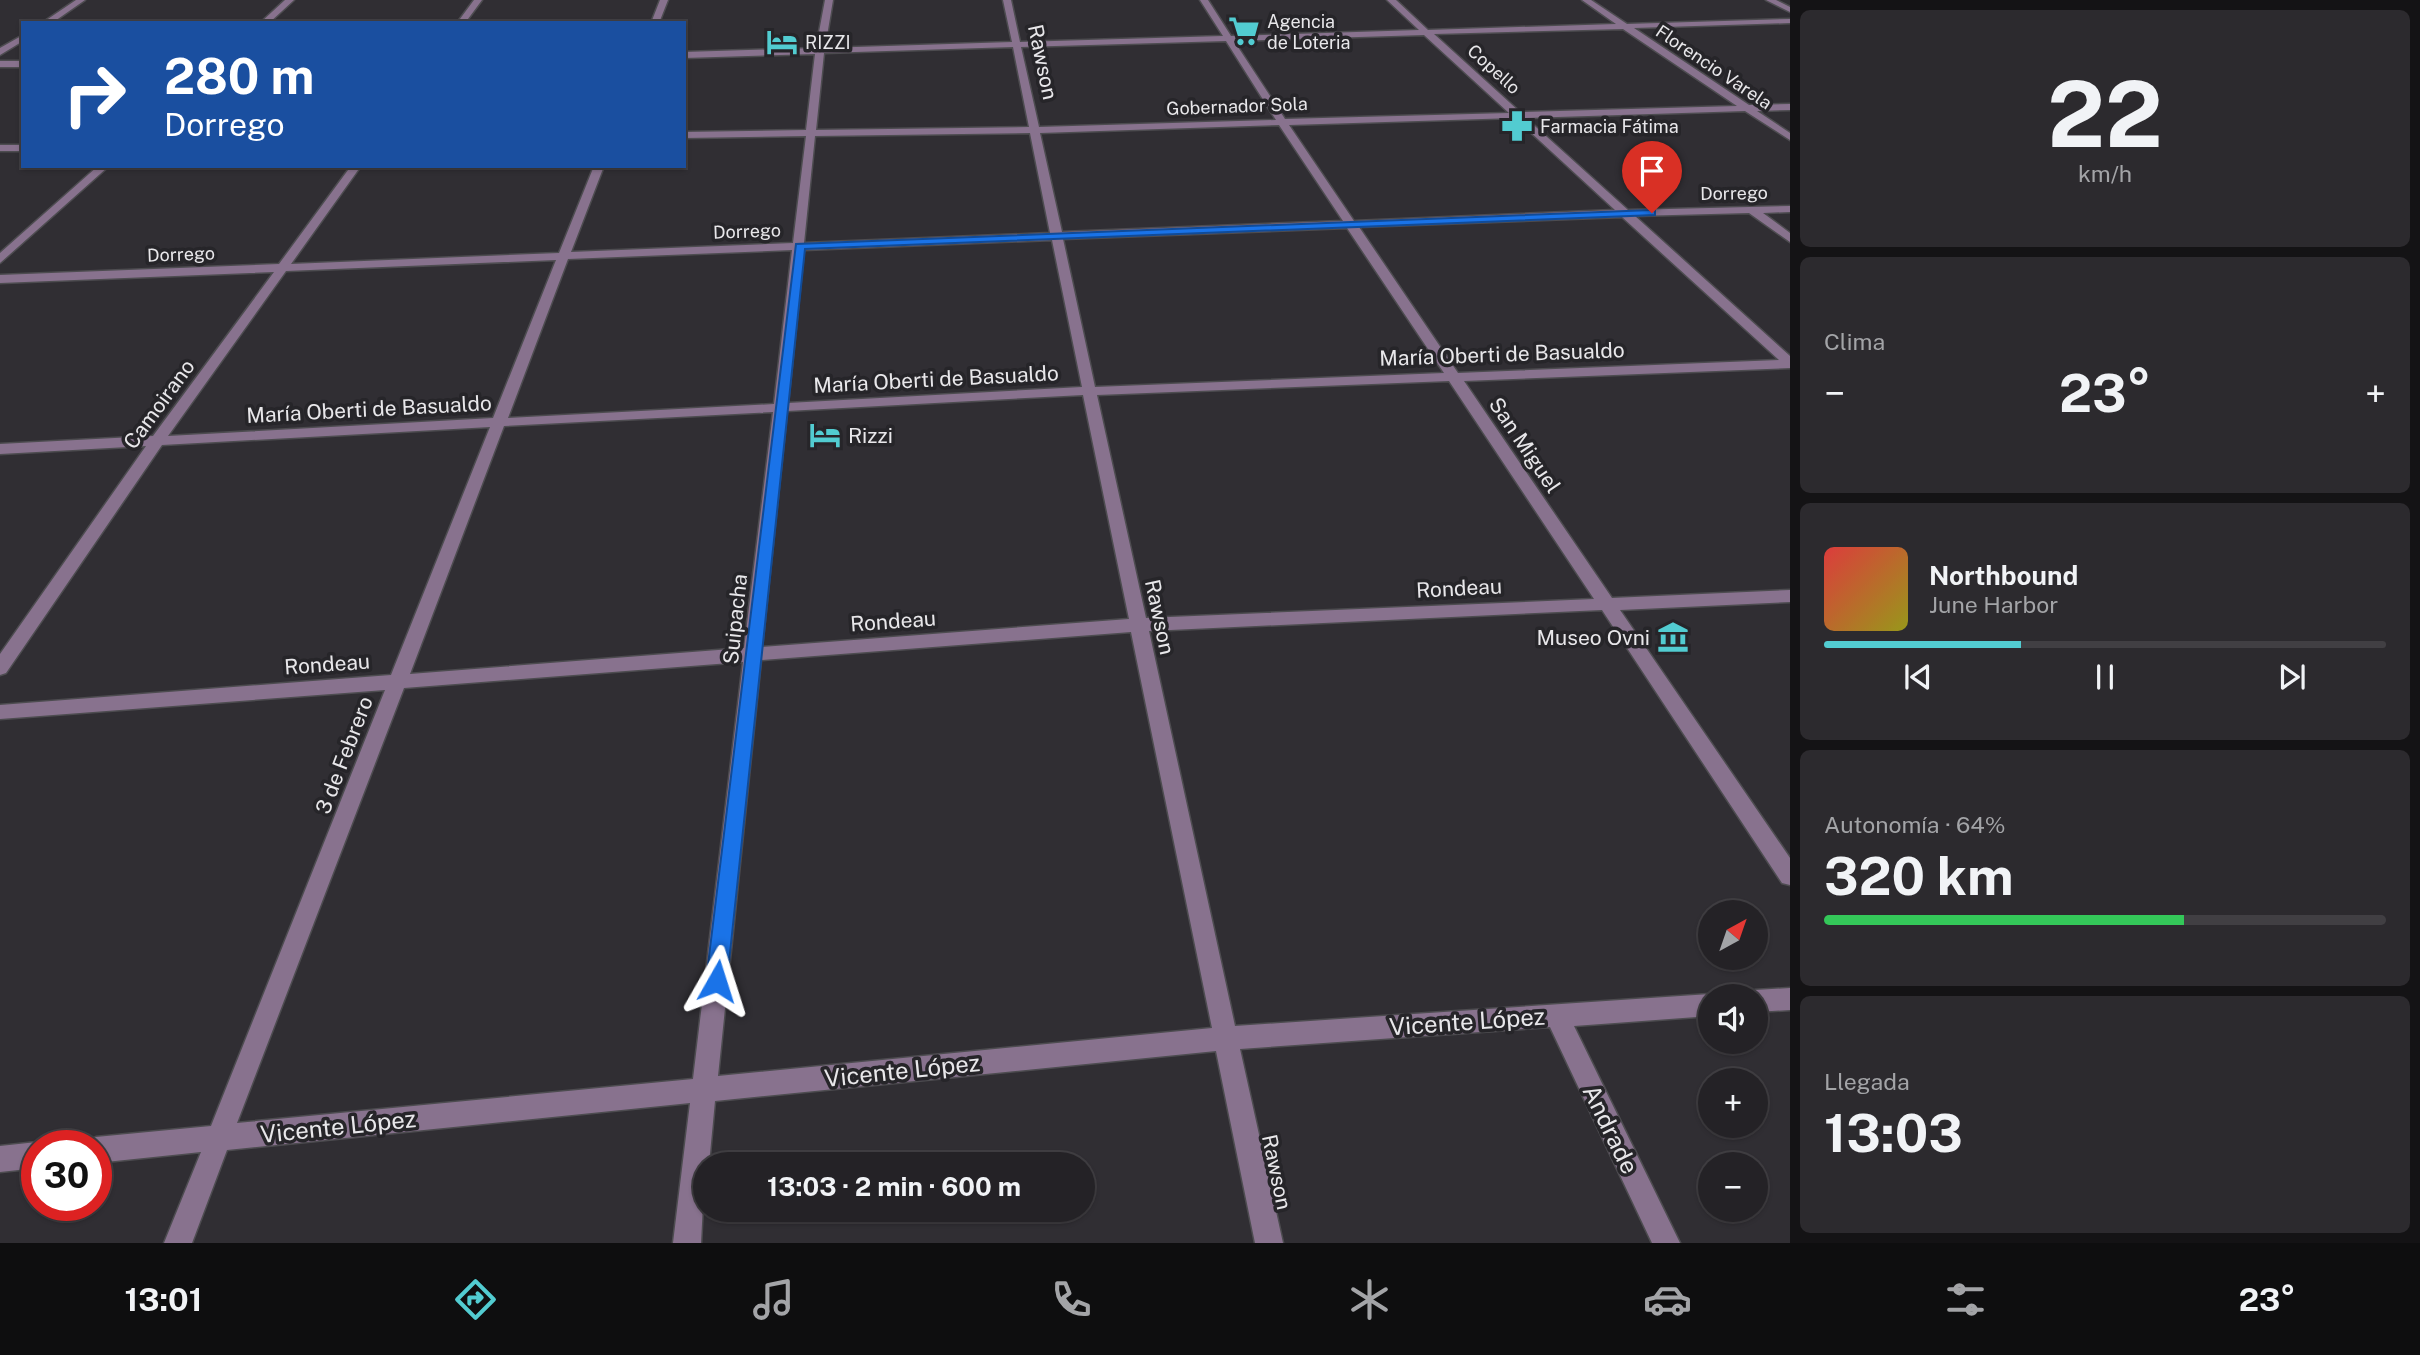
<!DOCTYPE html>
<html lang="es">
<head>
<meta charset="utf-8">
<style>
  :root { --surface:#242226; --page:#2c2a2e; --text:#f1f3f6; --muted:#a3a4a7; --line:#413f43; --accent:#52ccd1 }
  body { margin:0; font-family:"Public Sans",sans-serif; background:var(--page); color:var(--text); height:100vh; display:flex; flex-direction:column; font-size:26px; white-space:nowrap }
  * { box-sizing:border-box; margin:0 }
  p { font-size:23px; color:var(--muted) }
  .icon { flex:none; width:38px; height:38px; fill:none; stroke:currentColor; stroke-width:2; stroke-linecap:round; stroke-linejoin:round }
  .map { position:relative; flex:1; overflow:hidden }
  .drawer { display:flex; flex-direction:column; gap:10px; padding:10px; background:#141315; width:630px }
  .drawer>* { flex:none }
  .hud { position:absolute; left:21px; top:21px; width:665px; height:147px; border-radius:0px; box-shadow:0 2px 5px #0004,0 0 0 2px var(--line); background:#1a4fa0; color:#fff; overflow:hidden }
  .needle { width:46px; rotate:40deg }
  .fabs { position:absolute; left:1698px; top:900px; display:grid; gap:14px }
  .fabs a { display:grid; place-items:center; width:70px; height:70px; border-radius:50%; background:var(--surface); box-shadow:0 2px 5px #0004,0 0 0 2px var(--line); font-size:35px }
  .speed { position:absolute; left:21px; top:1130px; display:flex; gap:14px; font-size:35px; font-weight:700; text-align:center }
  .speed>* { display:grid; place-content:center; width:91px; height:91px; border-radius:50%; background:var(--surface); box-shadow:0 2px 5px #0004,0 0 0 2px var(--line); line-height:1 }
  .speed .limit { border:10px solid #d22; background:#fff; color:#111 }
  .pin { position:absolute; display:grid; place-items:center; width:60px; height:60px; color:#fff; margin:-72px -30px; border-radius:50% 50% 50% 0; rotate:-45deg; box-shadow:0 0 7px #0007 }
  .pin .icon { rotate:45deg }
  .me { position:absolute; width:77px; margin:-38px; rotate:6deg; stroke-linejoin:round; filter:drop-shadow(0 0 5px #0008) }
  .turn { display:flex; align-items:center; gap:24px; height:147px; padding:0 28px; font-size:32px }
  .turn .icon { width:91px; height:91px; stroke-width:2.5 }
  .turn b { display:block; font-size:49px; line-height:60px }
  .big { font-size:52px; font-weight:700; line-height:1.1 }
  .drawer .card { flex:1; display:flex; flex-direction:column; justify-content:center; gap:10px; min-width:0; padding:0 24px; border-radius:10px; background:var(--page) }
  .drawer .dial { align-items:center; gap:0 }
  .dial b { font-size:91px; line-height:1 }
  .song { display:flex; align-items:center; gap:21px }
  .cover { width:84px; height:84px; border-radius:10px; background:linear-gradient(135deg,hsl(0 70% 55%),hsl(60 70% 35%)) }
  .played { height:7px; border-radius:4px; background:linear-gradient(90deg,var(--accent) 35%,var(--line) 35%) }
  .keys { display:flex; justify-content:space-around; direction:ltr }
  .heat { display:flex; justify-content:space-between; align-items:center; font-size:38px; direction:ltr }
  .charge { height:10px; border-radius:5px; background:linear-gradient(90deg,#34c759 64%,var(--line) 0) }
  .trip { position:absolute; left:693px; top:1152px; width:402px; height:70px; border-radius:35px; background:var(--surface); box-shadow:0 2px 5px #0004,0 0 0 2px var(--line); font-weight:700; line-height:70px; text-align:center }
  .menu { display:flex; height:112px; justify-content:space-around; align-items:center; background:#0e0e0f; color:var(--muted) }
  .menu .icon { width:49px; height:49px }
  .menu .selected { color:var(--accent) }
  .menu b { font-size:32px; color:var(--text) }
  main { display:flex; flex:1; min-height:0 }
  .map>svg:first-child { display:block }
  .lines { fill:none; stroke-linecap:round; stroke-linejoin:round }
  .minor-casing { stroke:#4d4c50; stroke-width:3 }
  .minor { fill:#88728e; fill-rule:evenodd }
  .route { fill:#1a73e8; stroke:#114b97; stroke-width:2 }
  .labels { text-anchor:middle; dominant-baseline:central; stroke-width:7; stroke-linejoin:round; paint-order:stroke }
  .far-poi-label { font-size:18px; fill:#e8e7ea; stroke:#262529; text-anchor:start }
  .far-street-label { font-size:18px; fill:#e8e7ea; stroke:#262529 }
  .street-label { font-size:21px; fill:#e8e7ea; stroke:#262529 }
  .poi-label { font-size:21px; fill:#e8e7ea; stroke:#262529; text-anchor:start }
  .near-street-label { font-size:24px; fill:#e8e7ea; stroke:#262529 }
</style>
</head>
<body>
<main>
<div class="map">
<svg width="1790" height="1243" viewBox="0 0 1790 1243">
  <rect width="100%" height="100%" fill="#302e33"/>
  <g class="lines">
    <defs>
      <path id="minor" d="M76,0h9l-33,23h-10z
        M285,0h9l-25,23h-9z
        M474,0h8l-17,23h-8z
        M660,0h8l-9,23h-8z
        M825,0h8l-8,48 187,-6 -9,-42h8l9,42 203,-6 -23,-36h8l23,36 188,-6 -32,-30h9l32,30 188,-6 -34,-24h9l36,24 163,-5v4l-156,5 115,77 41,-1v6l-33,1 33,22v7l-45,-29 -219,7 102,92 162,-4v6l-27,1 27,20v9l-41,-29 -114,3 155,140v12l-326,13 148,217 178,-8v12l-170,8 170,248v27l-8,-2 -180,-273 -453,21 86,395 475,-32 5,2h-5v20l-136,10 106,217h-28l-102,-216 -310,22 43,194h-28l-39,-192 -501,50 -6,63h-4l-4,79h-28l17,-140 -463,47 -35,93h-28l37,-91 -105,11v-17h-11l2,-5 9,-4 115,-11 174,-436 -385,29v-14l391,-30 99,-248 -328,18 -156,228 -6,2v-21l146,-208 -146,8v-10l153,-8 121,-164 -274,11v-8l279,-11 72,-98h10l-70,98 268,-11 35,-87h10l-33,86 222,-9 13,-107 -122,2v-6l122,-2 9,-76 -131,4v-6l132,-4zM1623,29l114,77 -217,6 -86,-78zM1424,35l85,78 -224,6 -51,-78zM1226,41l50,79 -237,7 -18,-80zM1013,47l16,80 -213,3 8,-77zM1515,118l100,92 -261,11 -65,-96zM1279,125l64,96 -281,11 -22,-99zM1030,133l20,100 -246,10 11,-107zM1622,217l157,143 -321,13 -99,-146zM1347,228l97,145 -349,14 -32,-148zM1052,240l30,147 -294,16 16,-153zM792,250l-18,154 -266,14 60,-159zM556,260l-63,158 -325,18 118,-165zM1449,381l145,218 -448,19 -49,-223zM1083,395l46,224 -367,28 25,-236zM773,412l-29,236 -334,26 94,-248zM1131,632l81,396 -494,48 43,-416zM743,662l-50,417 -456,44 167,-435z
        M1766,0h10l14,7v5z
        M23,35v6l-23,14v-7z
        M0,61h23v6h-23z
        M0,145h23v6h-23z
        M98,166h11l-109,97v-10z
        M1790,988v22l-35,2v-16h-9l9,-6z
        M37,1142l9,4h-9v22l-37,4v-26z"/>
    </defs>
    <use href="#minor" class="minor-casing"/>
    <use href="#minor" class="minor"/>
  </g>
  <path class="route" d="M1652,210h3v5l-850,34 -78,732 -3,7 -7,3 -8,-3 -3,-7 90,-737z"/>
  <defs>
    <symbol id="supermarket-bare" viewBox="-9 -9 18 18"><path d="M-6-5.5h2.5l.6 2H6L4.5 2H-2.5L-4.4-4H-6ZM-1.5 3.2a1.3 1.3 0 1 0 .1 0ZM3 3.2a1.3 1.3 0 1 0 .1 0Z" fill="#52ccd1" stroke="#262529" stroke-width="2.5" paint-order="stroke"/></symbol>
    <symbol id="hotel-bare" viewBox="-9 -9 18 18"><path d="M-6-4.5h1.5V1H6V5H4.5V3h-9V5H-6ZM-4 0a1.8 1.8 0 1 1 3.6 0ZM.5 0V-2.5h3Q6-2.5 6 0Z" fill="#52ccd1" stroke="#262529" stroke-width="2.5" paint-order="stroke"/></symbol>
    <symbol id="pharmacy-bare" viewBox="-9 -9 18 18"><path d="M-2-6h4v4h4v4h-4v4h-4v-4h-4v-4h4Z" fill="#52ccd1" stroke="#262529" stroke-width="2.5" paint-order="stroke"/></symbol>
    <symbol id="museum-bare" viewBox="-9 -9 18 18"><path d="M0-6L6-3V-2H-6V-3ZM-5-1h2V3h-2ZM-1-1h2V3h-2ZM3-1h2V3H3ZM-6 4H6V6H-6Z" fill="#52ccd1" stroke="#262529" stroke-width="2.5" paint-order="stroke"/></symbol>
  </defs>
  <g fill-rule="evenodd">
    <use href="#supermarket-bare" x="1222" y="9" width="44" height="44"/>
    <use href="#hotel-bare" x="760" y="20" width="44" height="44"/>
    <use href="#pharmacy-bare" x="1495" y="104" width="44" height="44"/>
    <use href="#hotel-bare" x="803" y="413" width="44" height="44"/>
    <use href="#museum-bare" x="1651" y="615" width="44" height="44"/>
  </g>
  <g class="labels">
    <g class="far-poi-label">
      <text x="1267" y="21">Agencia<tspan x="1267" dy="21">de Loteria</tspan></text>
      <text x="805" y="42">RIZZI</text>
      <text x="1540" y="126">Farmacia Fátima</text>
    </g>
    <g class="far-street-label">
      <text transform="translate(1714 67) rotate(34)">Florencio Varela</text>
      <text transform="translate(1494 69) rotate(42)">Copello</text>
      <text transform="translate(1237 106) rotate(-2)">Gobernador Sola</text>
      <text transform="translate(1734 193) rotate(-1)">Dorrego</text>
      <text transform="translate(747 231) rotate(-2)">Dorrego</text>
      <text transform="translate(181 254) rotate(-2)">Dorrego</text>
    </g>
    <g class="street-label">
      <text transform="translate(1043 62) rotate(78)">Rawson</text>
      <text transform="translate(1502 354) rotate(-2)">María Oberti de Basualdo</text>
      <text transform="translate(936 379) rotate(-3)">María Oberti de Basualdo</text>
      <text transform="translate(159 404) rotate(-54)">Camoirano</text>
      <text transform="translate(369 409) rotate(-3)">María Oberti de Basualdo</text>
      <text transform="translate(1525 445) rotate(56)">San Miguel</text>
      <text transform="translate(1459 588) rotate(-3)">Rondeau</text>
      <text transform="translate(1160 617) rotate(78)">Rawson</text>
      <text transform="translate(735 619) rotate(-84)">Suipacha</text>
      <text transform="translate(893 621) rotate(-4)">Rondeau</text>
      <text transform="translate(327 664) rotate(-4)">Rondeau</text>
      <text transform="translate(344 755) rotate(-69)">3 de Febrero</text>
      <text transform="translate(1277 1172) rotate(78)">Rawson</text>
    </g>
    <g class="poi-label">
      <text x="848" y="435">Rizzi</text>
      <text x="1650" y="637" text-anchor="end">Museo Ovni</text>
    </g>
    <g class="near-street-label">
      <text transform="translate(1467 1021) rotate(-4)">Vicente López</text>
      <text transform="translate(902 1070) rotate(-6)">Vicente López</text>
      <text transform="translate(338 1126) rotate(-6)">Vicente López</text>
      <text transform="translate(1611 1129) rotate(64)">Andrade</text>
    </g>
  </g>
</svg>
<div class="fabs">
<a><svg class="needle" viewBox="-14 -14 28 28"><path d="M0-13l5 13h-10z" fill="#e53935"/><path d="M0 13l5-13h-10z" fill="#a3a4a7"/></svg></a>
<a><svg class="icon" aria-label="sound" viewBox="0 0 24 24"><path d="M4 9h4l5-4v14l-5-4H4zM17 9q2 3 0 6"/></svg></a>
<a>+</a>
<a>−</a>
</div>
<div class="speed"><div class="limit">30</div></div>
<div class="pin" style="left:1652px;top:213px;background:#d93025"><svg class="icon" aria-label="arrive" viewBox="0 0 24 24"><path d="M6 21V4h12l-3 4 3 4H6"/></svg></div>
<svg class="me" style="left:717px;top:981px" viewBox="-20 -20 40 40"><path d="M0-17L14 15 0 8-14 15z" fill="#1a73e8" stroke="#fff" stroke-width="4"/></svg>
<div class="trip">13:03 · 2 min · 600 m</div>
<div class="hud">
<div class="turn"><svg class="icon" aria-label="right" viewBox="0 0 24 24"><path d="M7 20v-9h11M14 6l5 5-5 5"/></svg><div><b>280 m</b>Dorrego</div></div>
</div>
</div>
<section class="drawer">
<div class="card dial"><b>22</b><p>km/h</p></div>
<div class="card"><p>Clima</p>
<div class="heat"><a>−</a><b class="big">23°</b><a>+</a></div>
</div>
<div class="card">
<div class="song"><i class="cover"></i><div><b>Northbound</b><p>June Harbor</p></div></div>
<div class="played"></div>
<div class="keys"><svg class="icon" aria-label="previous" viewBox="0 0 24 24"><path d="M18 5L8 12l10 7zM5 5v14"/></svg><svg class="icon" aria-label="pause" viewBox="0 0 24 24"><path d="M8 5v14M16 5v14"/></svg><svg class="icon" aria-label="next" viewBox="0 0 24 24"><path d="M6 5l10 7-10 7zM19 5v14"/></svg></div>
</div>
<div class="card"><p>Autonomía · 64%</p><b class="big">320 km</b><div class="charge"></div></div>
<div class="card"><p>Llegada</p><b class="big">13:03</b></div>
</section>
</main>
<nav class="menu">
<b>13:01</b>
<svg class="icon selected" aria-label="directions" viewBox="0 0 24 24"><path d="M12 3l9 9-9 9-9-9zM9 14v-3h6M13 9l2 2-2 2"/></svg>
<svg class="icon" aria-label="music" viewBox="0 0 24 24"><path d="M9 18V5l10-2v13"/><circle cx="6" cy="18" r="3"/><circle cx="16" cy="16" r="3"/></svg>
<svg class="icon" aria-label="phone" viewBox="0 0 24 24"><path d="M5 4h4l2 5-3 2q2 4 5 5l2-3 5 2v4C11 20 4 13 5 4z"/></svg>
<svg class="icon" aria-label="climate" viewBox="0 0 24 24"><path d="M12 3v18M4 7l16 10M4 17L20 7"/></svg>
<svg class="icon" aria-label="car" viewBox="0 0 24 24"><path d="M5 17H2v-5l4-1 3-4h7l3 4 3 1v5h-3M9 17h6M6 11h13"/><circle cx="7" cy="17" r="2"/><circle cx="17" cy="17" r="2"/></svg>
<svg class="icon" aria-label="filters" viewBox="0 0 24 24"><path d="M4 7h16M4 17h16"/><circle cx="9" cy="7" r="2"/><circle cx="15" cy="17" r="2"/></svg>
<b>23°</b>
</nav>
</body>
</html>
